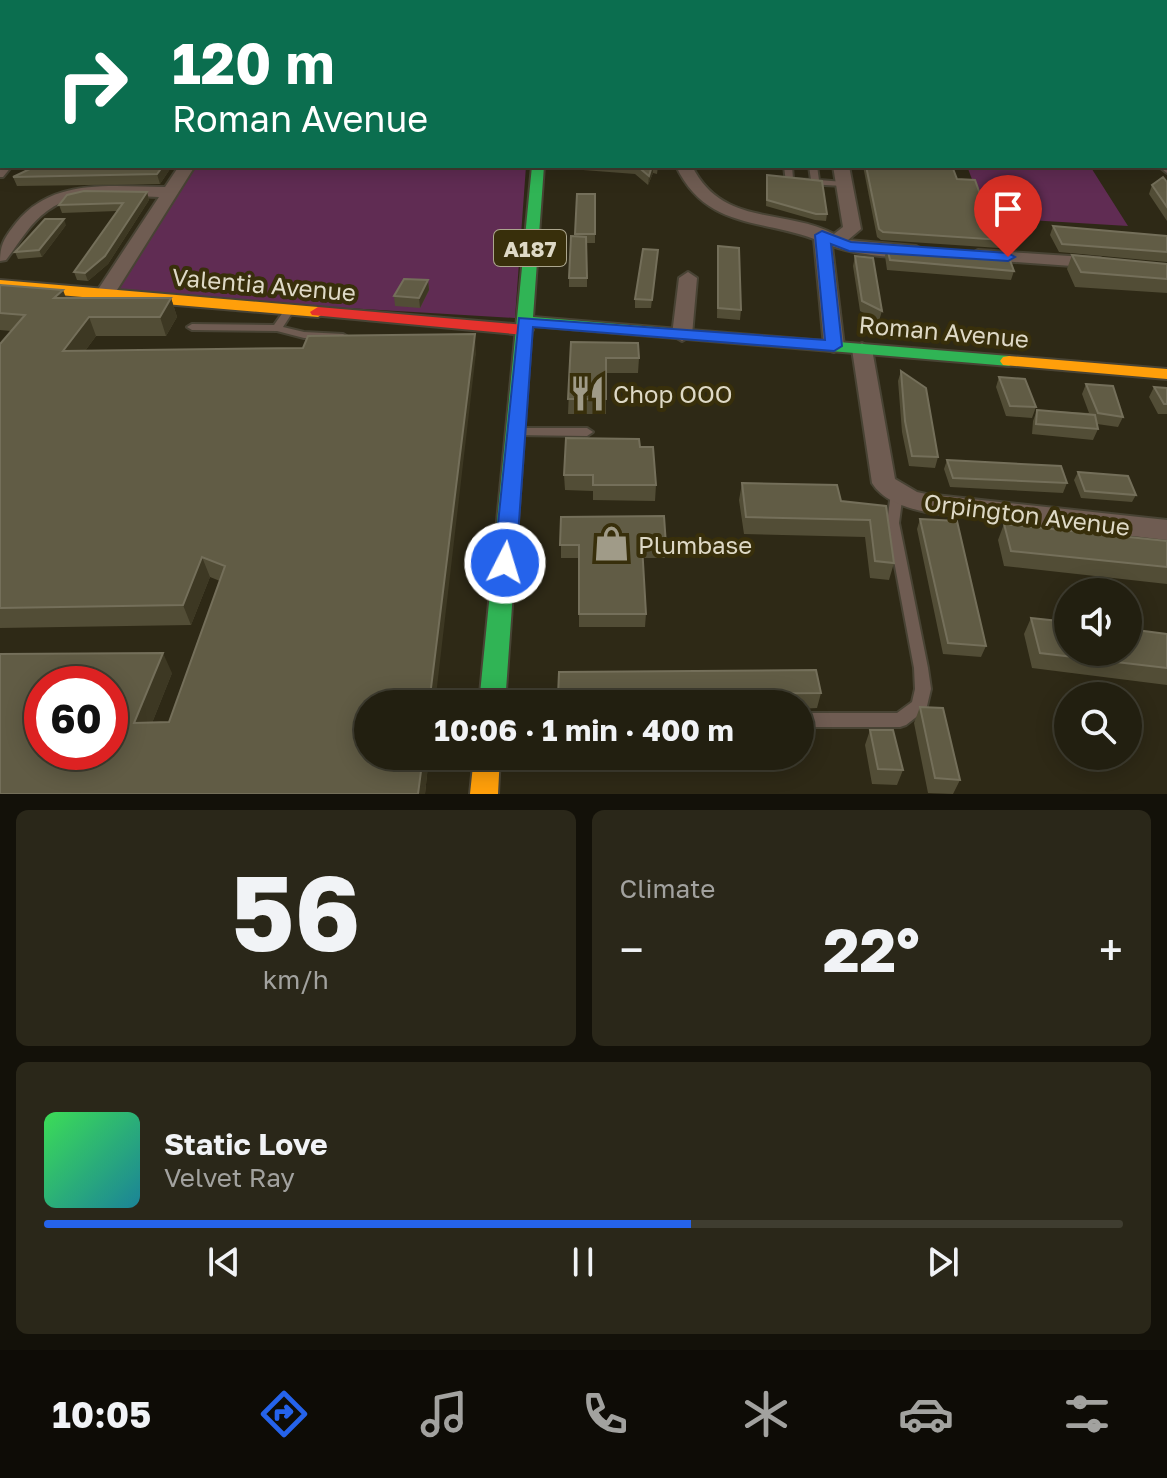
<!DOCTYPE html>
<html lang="en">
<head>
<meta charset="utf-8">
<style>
  :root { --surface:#221f10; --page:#2a2719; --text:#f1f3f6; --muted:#a2a29f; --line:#3f3d30; --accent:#2563eb }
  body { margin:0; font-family:"Golos Text",sans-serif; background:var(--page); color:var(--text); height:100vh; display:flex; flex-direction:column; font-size:30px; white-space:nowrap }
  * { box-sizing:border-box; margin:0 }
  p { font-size:26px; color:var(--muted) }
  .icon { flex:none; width:44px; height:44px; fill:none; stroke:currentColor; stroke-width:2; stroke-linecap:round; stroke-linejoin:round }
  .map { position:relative; height:794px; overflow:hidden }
  .side { display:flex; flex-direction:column; gap:16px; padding:16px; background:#131109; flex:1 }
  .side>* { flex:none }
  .hud { position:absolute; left:0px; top:0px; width:1168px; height:168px; box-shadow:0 4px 20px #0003,0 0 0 2px var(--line); background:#0b6e4f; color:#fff; overflow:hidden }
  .fabs { position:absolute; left:1054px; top:578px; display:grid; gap:16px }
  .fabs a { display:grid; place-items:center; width:88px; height:88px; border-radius:50%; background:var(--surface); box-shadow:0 4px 20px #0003,0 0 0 2px var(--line); font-size:40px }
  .speed { position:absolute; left:24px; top:666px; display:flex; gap:16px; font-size:40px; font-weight:700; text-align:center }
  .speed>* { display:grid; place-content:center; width:104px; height:104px; border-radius:50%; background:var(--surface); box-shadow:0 4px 20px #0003,0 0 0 2px var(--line); line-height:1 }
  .speed .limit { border:12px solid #d22; background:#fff; color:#111 }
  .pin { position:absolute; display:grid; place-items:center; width:68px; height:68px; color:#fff; margin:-82px -34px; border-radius:50% 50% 50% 0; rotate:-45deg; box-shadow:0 0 8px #0007 }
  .pin .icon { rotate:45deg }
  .me { position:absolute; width:88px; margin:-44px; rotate:5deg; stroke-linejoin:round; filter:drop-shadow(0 0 6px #0008) }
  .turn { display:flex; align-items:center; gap:28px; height:168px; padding:0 40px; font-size:36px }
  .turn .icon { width:104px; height:104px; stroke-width:2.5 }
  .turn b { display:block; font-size:56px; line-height:68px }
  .big { font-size:60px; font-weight:700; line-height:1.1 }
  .side .card { flex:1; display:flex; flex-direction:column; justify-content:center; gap:12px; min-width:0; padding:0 28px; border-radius:12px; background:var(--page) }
  .side .dial { align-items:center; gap:0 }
  .dial b { font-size:104px; line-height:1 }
  .song { display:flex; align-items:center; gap:24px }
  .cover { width:96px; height:96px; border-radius:12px; background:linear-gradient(135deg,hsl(130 70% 55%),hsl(190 70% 35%)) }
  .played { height:8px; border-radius:4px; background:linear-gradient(90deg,var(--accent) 60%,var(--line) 60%) }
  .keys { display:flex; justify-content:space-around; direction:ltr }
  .heat { display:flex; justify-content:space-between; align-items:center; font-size:44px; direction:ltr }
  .side .tiles { flex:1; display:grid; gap:16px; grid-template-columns:1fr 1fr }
  .card:last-child { grid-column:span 2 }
  .trip { position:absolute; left:354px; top:690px; width:460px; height:80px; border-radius:40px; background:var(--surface); box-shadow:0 4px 20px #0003,0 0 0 2px var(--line); font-weight:700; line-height:80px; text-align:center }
  .tab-bar { display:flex; height:128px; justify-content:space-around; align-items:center; background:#0e0c06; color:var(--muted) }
  .tab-bar .icon { width:56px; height:56px }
  .tab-bar .on { color:var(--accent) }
  .tab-bar b { font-size:36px; color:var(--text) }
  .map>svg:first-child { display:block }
  .green { fill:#602c53 }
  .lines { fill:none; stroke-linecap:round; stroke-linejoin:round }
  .lane-casing { stroke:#484334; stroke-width:4 }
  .street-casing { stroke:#484334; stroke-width:4 }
  .fast-casing { stroke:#484334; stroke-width:4 }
  .slow-casing { stroke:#484334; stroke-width:4 }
  .jam-casing { stroke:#484334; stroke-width:4 }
  .lane { fill:#6f5c52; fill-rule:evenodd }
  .street { fill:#6f5c52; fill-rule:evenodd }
  .fast { fill:#30b455; fill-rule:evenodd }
  .slow { fill:#ff9f0a; fill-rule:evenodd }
  .jam { fill:#e5322d; fill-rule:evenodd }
  .wall { fill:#524d36 }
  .shaded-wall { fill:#3d3823 }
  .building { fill:#615c45; stroke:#746f5a; stroke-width:2; fill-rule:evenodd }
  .route { fill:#2563eb; stroke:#184099; stroke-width:2 }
  .labels { text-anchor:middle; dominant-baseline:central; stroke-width:8; stroke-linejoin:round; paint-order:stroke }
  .shield { fill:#382f0b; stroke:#aca68e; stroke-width:2 }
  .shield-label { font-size:22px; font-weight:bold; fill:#ded9c6 }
  .street-label { font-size:24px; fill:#ded9c6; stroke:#382f0b }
  .poi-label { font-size:24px; fill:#ded9c6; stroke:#382f0b; text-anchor:start }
</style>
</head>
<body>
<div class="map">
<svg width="1167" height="794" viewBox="0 0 1167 794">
  <rect width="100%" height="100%" fill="#2e2916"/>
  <path class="green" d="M192,166h334l-11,152 -403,-24z
    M967,166h123l38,60 -131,-8 -11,-28h-10z"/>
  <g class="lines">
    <defs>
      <path id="lane" d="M4,166h8l-9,11h-3v-7z
        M784,166h8l1,13 18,1 -2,-14h8l2,14 25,2 4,2 -4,2 -58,-3z
        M289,307l5,3 -11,17 21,5 39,2 5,3 -5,3 -39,-2 -27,-7 -85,-1 -5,-3 5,-3 82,1 12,-17z
        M518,428h69l6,4 -6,4 -73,-1 -2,-3z
        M897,489l4,1 2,3 -4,30 29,145 3,21 -4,17 -3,5 -18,14 -6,2h-100v-14h97l15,-11 3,-13 -1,-21 -27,-145 4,-30 2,-3z"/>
      <path id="street" d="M2,37v9l-2,1v-9z
        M1166,123h1v8h-1z
        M0,139h2v8h-2z
        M1166,161l1,1v11l-9,-7h8z
        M179,166h16l-83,132h-14l-3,-4 64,-97c-35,-1 -82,-9 -112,14 -17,12 -28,32 -41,49l-6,1c0,-17 5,-24 16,-38 37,-46 96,-36 149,-36z
        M676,166h16c30,61 92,42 142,68l9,-7 -10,-61h16l12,63 -13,11 68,6 9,5c-14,13 -75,2 -93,-5l12,100 -10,6 -7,-2 -3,-4 -10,-107c-55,-20 -109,-11 -138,-73z
        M978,250l122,8 9,5 -9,5 -128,-9 -3,-4z
        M688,272l9,6 -5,57 -10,6 -10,-6 7,-57z
        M862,343l10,6 23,130 22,13 9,2 241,26v20l-241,-28c-19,-4 -43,-11 -54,-29l-20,-134z"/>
      <path id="fast" d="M1166,75h1v6h-1z
        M532,166h12l-11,151 476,39 9,5 -9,5 -477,-40 -27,378h-26z"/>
      <path id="slow" d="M0,280l318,27 8,5 -8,5 -318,-27z
        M1009,356l158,13v10l-164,-14 -3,-4 3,-4z
        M474,756h26l-2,38h-28z"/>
      <path id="jam" d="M318,307l207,18 8,5 -8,5 -213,-20 -2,-3z"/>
    </defs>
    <use href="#lane" class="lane-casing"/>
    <use href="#street" class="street-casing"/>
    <use href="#fast" class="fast-casing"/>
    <use href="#slow" class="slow-casing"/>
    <use href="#jam" class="jam-casing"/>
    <use href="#lane" class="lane"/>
    <use href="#street" class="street"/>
    <use href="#fast" class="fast"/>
    <use href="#slow" class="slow"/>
    <use href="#jam" class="jam"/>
  </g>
  <path class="wall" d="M8,0h442l-1,2h-443z
    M1143,0h24v4l-1,-2z
    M36,166h136l-12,18 -143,2 -4,-9z
    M583,166h75l-1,8 -4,-1 -5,12 -13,-11 -52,-4z
    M863,166h89l5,13 33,43 12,18 -3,8 -118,-8 -4,-3z
    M767,175l60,39 -1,7 -11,-1 -49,-14z
    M1167,182v39l-18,-27 3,-9z
    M147,192l2,8 -41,64 -20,17 -11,-1 -3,-8 43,-61 -55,2 -3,-8z
    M577,194h18v49h-8v44h-18v-9l6,-42z
    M66,225l-24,32 -24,2 -3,-7z
    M1053,226l114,10v26l-108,-10 -9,-17z
    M718,246l23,64 -1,10 -23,-2z
    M887,247l127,24 -3,9 -124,-10 -2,-14z
    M658,250l-7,58h-16v-9z
    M1072,255l95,9v29l-92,-6 -8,-18z
    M855,256l27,55 -3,10 -19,-10 -7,-45z
    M428,280l1,10 -9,18 -25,-2 -1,-10z
    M0,285l67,13h104l6,19 -11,19h-70l-11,15 391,2 -108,403h61l-4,38h-425l172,-121 -20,50 17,-1 51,-141 -10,-4 -19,48 -191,3v-284l11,-13 -11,-1z
    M571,342l68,16 -1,15h-32v41h-38z
    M901,371l37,86 -3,11 -26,-2 -7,-34 -4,-51z
    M999,377l37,30 -4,11 -26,-2 -10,-29z
    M1086,384l37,33 -5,10 -21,-3 1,5 -5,11 -61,-6 1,-13 4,-11 52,3 -7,-19z
    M1154,387l13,1v26h-9l-9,-17z
    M640,447l16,38 -1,16 -62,-1v-9l-28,-1 -1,-15z
    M947,460l120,23 -4,10 -113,-6 -6,-18z
    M1078,472l58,23 -4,7 -51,-4 -7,-18z
    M742,483l99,18 45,5 8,57 -5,17 -19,-2 -5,-41 -121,-3 -5,-34z
    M561,517l105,28 -1,13h-23l4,56 -1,13h-66v-69h-18z
    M920,519l66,127 -5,11 -38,-3 -26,-125z
    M1004,524l163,17v43l-163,-18 -6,-26z
    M1031,618l136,16v51l-135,-17 -8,-34z
    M559,672l262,21 -4,15 -17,1v-5h-242z
    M920,707l40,73 -7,14 -25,-1 -14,-70z
    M870,730l33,40 -6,15 -25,-1 -7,-39z
    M685,756h20l-1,9h-19z"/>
  <path class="shaded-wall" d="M163,166h9l-12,18 -3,-10z
    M653,166v7l-5,12 1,-9z
    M147,192l2,8 -41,64 -20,17 -3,-8z
    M64,219l2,6 -24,32 -3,-7z
    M428,280l1,10 -9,18 -1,-10z
    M63,290l7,18 -16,-10z
    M171,298l6,19 -11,19 -6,-19z
    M89,317l7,19 -25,34 -8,-19z
    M475,334l1,19 -41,351h-6z
    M202,557l8,20 -19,48 -8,-20z
    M163,653l9,20 -28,70 -10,-20z
    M423,756h6l-4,38h-7z"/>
  <path class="building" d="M8,0h207l2,2h-211z
    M344,0h103l-1,2h-104z
    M475,0h52v2h-53z
    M572,0h390l11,2h-401z
    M2,5v22h-2v-20z
    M1166,44l1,1 -1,26z
    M0,57h2v45h-2z
    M1166,78h1v32h-1z
    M36,166h127l-6,8 -144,3z
    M637,166h15l-3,10z
    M866,166h86l5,13 18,1 15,42h5l7,18 -119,-8 -4,-3z
    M767,175l55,6 5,33h-11l-49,-14z
    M1163,177l4,5v25l-15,-22z
    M84,191l63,1 -42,64 -20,17 -11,-1 49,-69 -64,2 8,-10z
    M577,194h18v40h-20z
    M45,219h19l-25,31 -24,2z
    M1053,226l114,10v16l-105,-8z
    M571,236l15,1 1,41h-18z
    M718,246l21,2 2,62 -23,-2z
    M887,247l121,8 6,16 -124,-11z
    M643,249l15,1 -6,50 -17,-1z
    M1072,255l95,9v15l-86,-7z
    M855,256l18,2 9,53 -20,-10z
    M404,279l24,1 -9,18 -25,-2z
    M0,285l63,5 -9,8h117l-11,19h-71l-26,34 240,-3 5,-12 167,-2 -46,370h-61v52h55l-5,38h-418v-140l163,-1 -29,70 35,-1 56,-156 -23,-9 -19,48 -183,3v-264l25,-29 -25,-2zM42,684h68v68h-68z
    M571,342l67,1 1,15h-33v41h-38z
    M901,371l25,17 12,69 -26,-1 -7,-35z
    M999,377l26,2 11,28 -26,-1z
    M1086,384l27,2 10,31 -25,-4z
    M1154,387l13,1v16h-3z
    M1037,410l58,5 3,14 -62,-5z
    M566,438l73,1 1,8h13l3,38h-63v-10h-29z
    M947,460l114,6 6,17 -114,-5z
    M1078,472l50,4 8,19 -51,-4z
    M742,483l95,2 4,16 45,5 8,57 -19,-2 -5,-41 -124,-3z
    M664,516l2,29h-24l4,69h-67v-69h-19l1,-28z
    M920,519l37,2 29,125 -38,-3z
    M1004,524l163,17v26l-156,-16z
    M1031,618l37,4v30h60v-23l39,5v34l-127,-15z
    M816,670l5,23 -121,1 1,10h-17l-1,-7 -125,-1 1,-24z
    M920,707l23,1 17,72 -25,-2z
    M870,730h23l10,40 -25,-1z"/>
  <path class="route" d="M822,231l29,11 157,11 7,4 -7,4 -159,-10 -18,-7 11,102 -8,5 -301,-24 -17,236 -3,6 -8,2 -8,-2 -3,-6 25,-245 306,22 -10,-105z"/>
  <defs>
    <symbol id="restaurant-bare" viewBox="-9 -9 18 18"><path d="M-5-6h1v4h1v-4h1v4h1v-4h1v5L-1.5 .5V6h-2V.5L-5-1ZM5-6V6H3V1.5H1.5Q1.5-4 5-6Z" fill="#a09b88" stroke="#382f0b" stroke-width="2.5" paint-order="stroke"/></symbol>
    <symbol id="shop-bare" viewBox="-9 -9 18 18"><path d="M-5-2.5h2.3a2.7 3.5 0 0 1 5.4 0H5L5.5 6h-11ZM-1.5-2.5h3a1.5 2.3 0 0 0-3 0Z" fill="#a09b88" stroke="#382f0b" stroke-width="2.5" paint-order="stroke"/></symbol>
  </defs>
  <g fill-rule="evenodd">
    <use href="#restaurant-bare" x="562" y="368" width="51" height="51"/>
    <use href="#shop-bare" x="586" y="518" width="51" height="51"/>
  </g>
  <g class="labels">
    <rect class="shield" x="494" y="230" width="72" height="36" rx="6"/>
    <g class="shield-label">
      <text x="530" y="248">A187</text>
    </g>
    <g class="street-label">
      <text transform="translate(264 284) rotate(5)">Valentia Avenue</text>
      <text transform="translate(944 331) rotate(5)">Roman Avenue</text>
      <text transform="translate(1027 514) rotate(7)">Orpington Avenue</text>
    </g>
    <g class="poi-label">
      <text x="613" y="393">Chop OOO</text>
      <text x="638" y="544">Plumbase</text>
    </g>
  </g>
</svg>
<div class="fabs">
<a><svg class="icon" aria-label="sound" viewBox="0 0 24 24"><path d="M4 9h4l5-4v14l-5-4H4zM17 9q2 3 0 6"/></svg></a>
<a><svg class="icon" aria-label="search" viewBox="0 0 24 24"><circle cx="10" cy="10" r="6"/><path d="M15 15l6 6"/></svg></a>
</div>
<div class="speed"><div class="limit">60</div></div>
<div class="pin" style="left:1008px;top:257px;background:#d93025"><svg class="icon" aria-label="arrive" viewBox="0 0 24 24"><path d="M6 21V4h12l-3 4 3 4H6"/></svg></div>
<svg class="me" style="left:505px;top:563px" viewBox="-20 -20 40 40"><circle r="17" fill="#2563eb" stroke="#fff" stroke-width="3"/><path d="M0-11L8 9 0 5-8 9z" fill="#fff"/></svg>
<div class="trip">10:06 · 1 min · 400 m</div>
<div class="hud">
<div class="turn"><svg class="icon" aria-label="right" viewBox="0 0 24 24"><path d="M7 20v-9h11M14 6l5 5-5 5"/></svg><div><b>120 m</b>Roman Avenue</div></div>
</div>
</div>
<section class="side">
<div class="tiles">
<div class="card dial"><b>56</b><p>km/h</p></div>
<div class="card"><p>Climate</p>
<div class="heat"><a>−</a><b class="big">22°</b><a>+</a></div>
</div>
<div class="card">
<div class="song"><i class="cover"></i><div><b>Static Love</b><p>Velvet Ray</p></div></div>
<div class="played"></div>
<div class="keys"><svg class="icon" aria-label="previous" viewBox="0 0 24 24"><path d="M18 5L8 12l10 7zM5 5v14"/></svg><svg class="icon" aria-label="pause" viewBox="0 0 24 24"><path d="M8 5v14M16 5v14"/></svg><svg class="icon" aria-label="next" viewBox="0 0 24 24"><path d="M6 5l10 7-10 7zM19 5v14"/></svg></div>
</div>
</div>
</section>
<nav class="tab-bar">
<b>10:05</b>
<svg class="icon on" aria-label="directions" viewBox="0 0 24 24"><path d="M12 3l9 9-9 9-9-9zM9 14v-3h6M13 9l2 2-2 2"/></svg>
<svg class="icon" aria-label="music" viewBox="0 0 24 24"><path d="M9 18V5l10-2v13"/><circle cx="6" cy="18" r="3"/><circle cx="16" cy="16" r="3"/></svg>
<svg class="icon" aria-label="phone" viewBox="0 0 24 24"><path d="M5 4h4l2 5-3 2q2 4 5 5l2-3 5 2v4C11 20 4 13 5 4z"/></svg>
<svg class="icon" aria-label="climate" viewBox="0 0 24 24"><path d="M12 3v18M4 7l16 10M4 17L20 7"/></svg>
<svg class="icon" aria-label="car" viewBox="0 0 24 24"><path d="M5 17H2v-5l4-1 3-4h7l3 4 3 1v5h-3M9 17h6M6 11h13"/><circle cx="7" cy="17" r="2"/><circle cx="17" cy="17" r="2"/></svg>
<svg class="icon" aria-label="filters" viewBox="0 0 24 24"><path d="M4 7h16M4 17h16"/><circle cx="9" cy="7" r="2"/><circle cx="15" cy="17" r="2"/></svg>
</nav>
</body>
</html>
